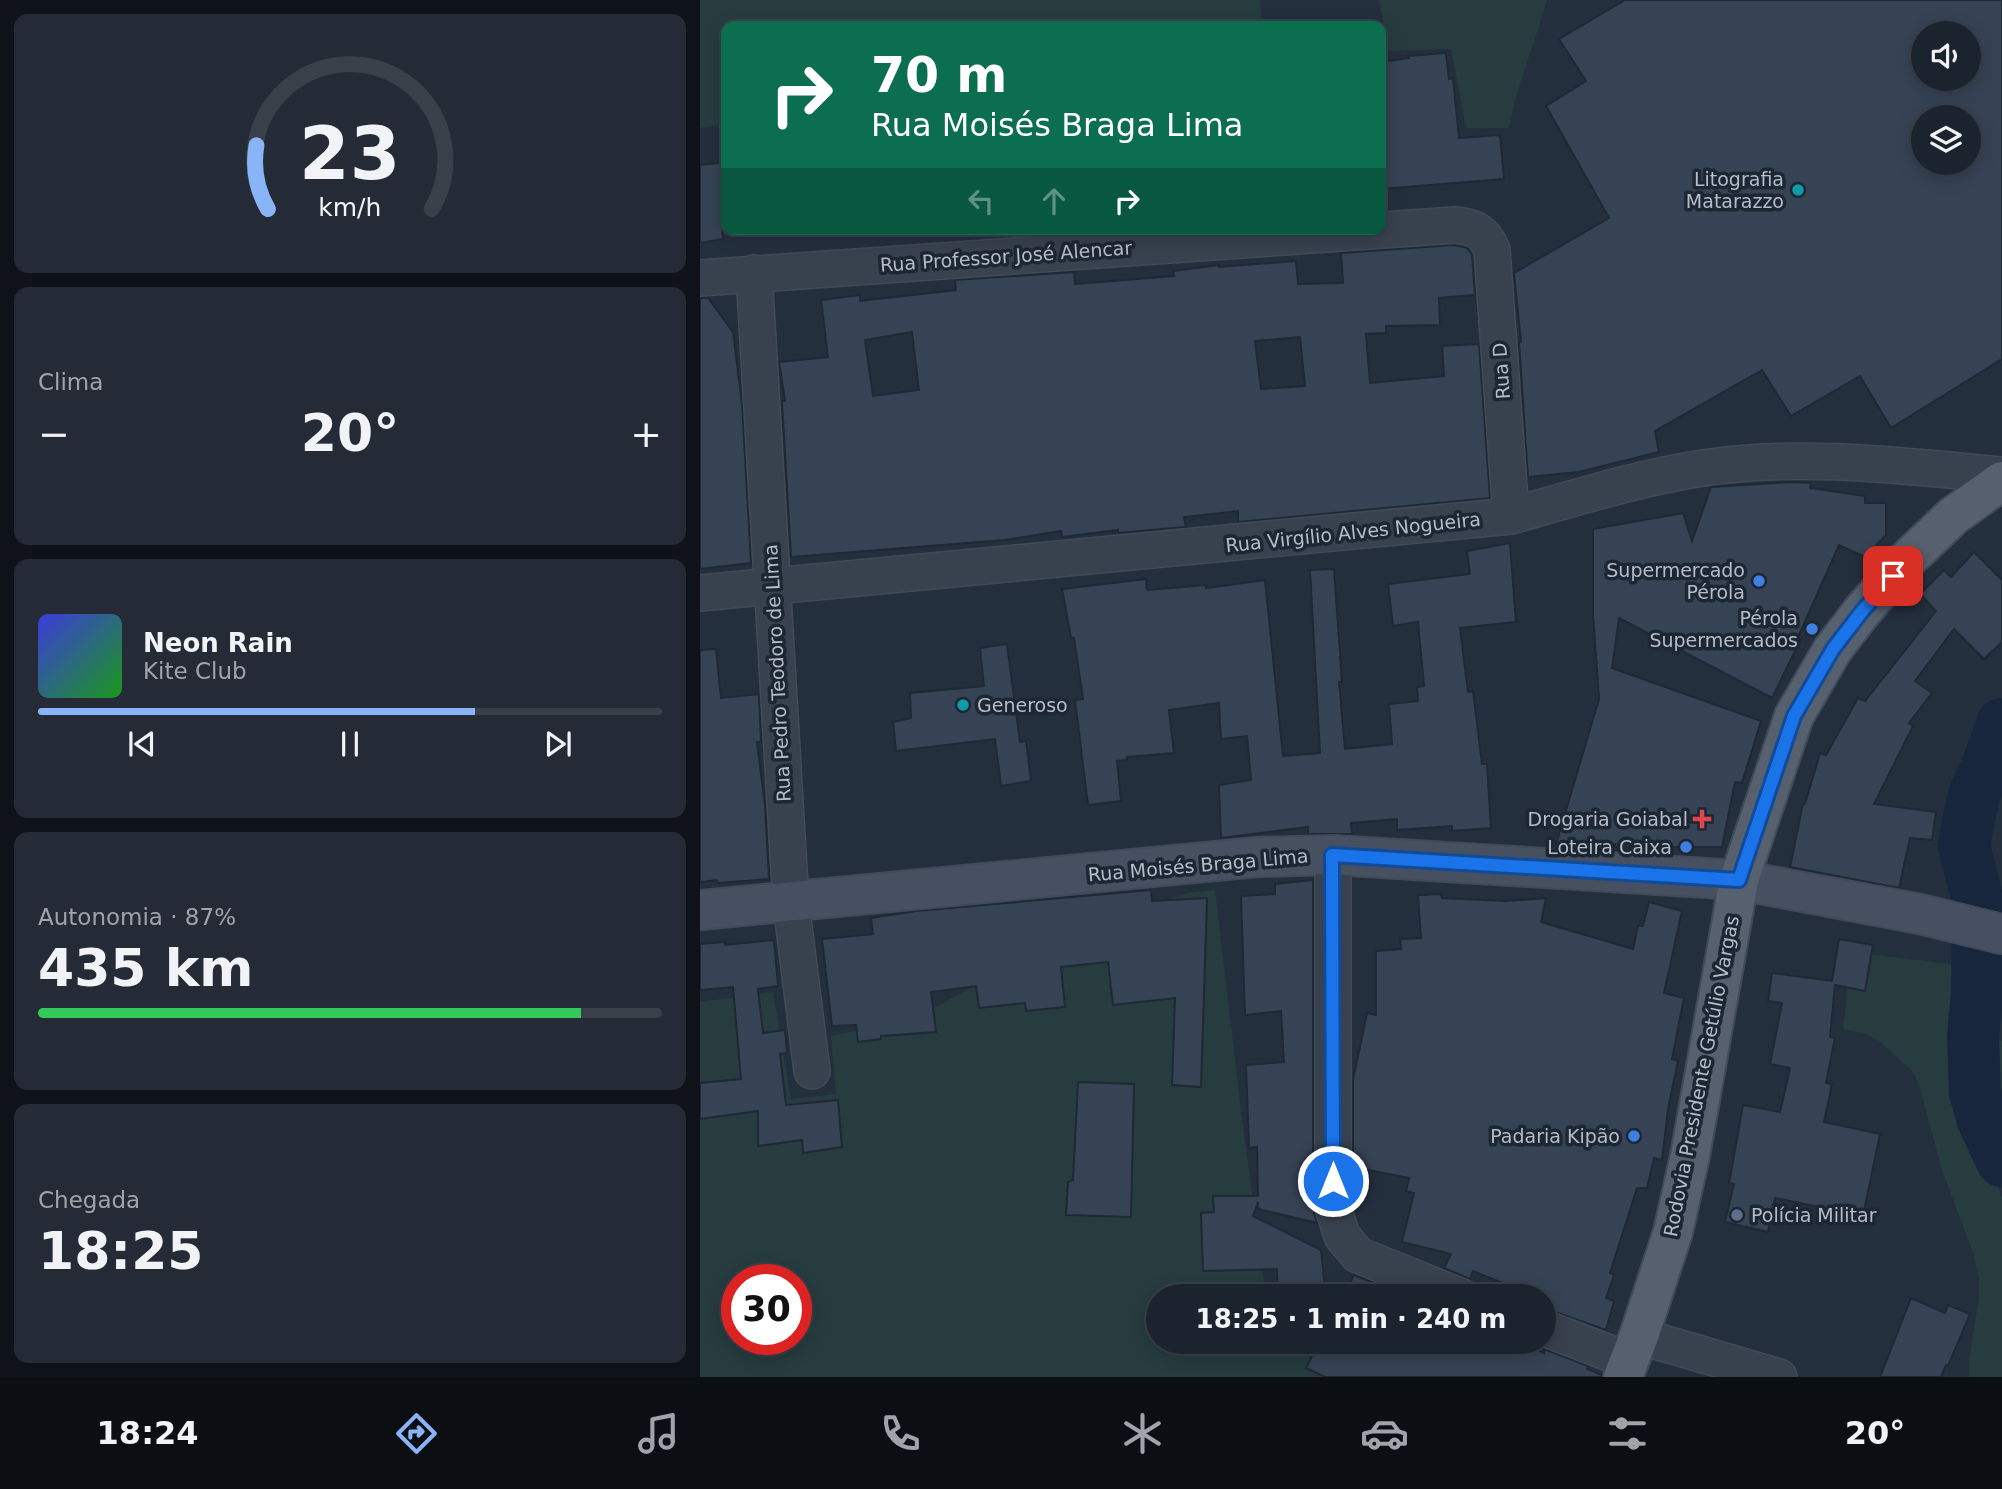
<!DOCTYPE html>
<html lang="pt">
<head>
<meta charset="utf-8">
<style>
  :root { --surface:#1b232e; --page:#242b36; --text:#f1f3f6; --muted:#a0a4aa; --line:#39404a; --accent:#8ab4f8 }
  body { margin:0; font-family:"DejaVu Sans",sans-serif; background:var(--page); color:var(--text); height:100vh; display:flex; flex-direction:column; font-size:26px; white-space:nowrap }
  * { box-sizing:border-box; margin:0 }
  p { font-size:23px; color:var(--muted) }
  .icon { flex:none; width:38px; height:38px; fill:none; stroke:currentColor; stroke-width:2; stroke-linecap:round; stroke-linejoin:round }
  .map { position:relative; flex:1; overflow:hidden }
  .side { display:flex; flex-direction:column; gap:14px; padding:14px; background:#0f1319; width:700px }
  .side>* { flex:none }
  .guide { position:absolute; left:21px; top:21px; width:665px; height:214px; border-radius:14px; box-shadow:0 4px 18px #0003,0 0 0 2px var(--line); background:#0b6e4f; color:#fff; overflow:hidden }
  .controls { position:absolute; left:1211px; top:21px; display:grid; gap:14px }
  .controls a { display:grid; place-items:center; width:70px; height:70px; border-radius:50%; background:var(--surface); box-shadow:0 4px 18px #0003,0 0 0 2px var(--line); font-size:35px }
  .speed { position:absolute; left:21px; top:1264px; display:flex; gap:14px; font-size:35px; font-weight:700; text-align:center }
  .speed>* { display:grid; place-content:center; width:91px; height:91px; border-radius:50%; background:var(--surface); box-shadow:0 4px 18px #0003,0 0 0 2px var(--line); line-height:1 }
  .speed .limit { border:10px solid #d22; background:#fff; color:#111 }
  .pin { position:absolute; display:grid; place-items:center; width:60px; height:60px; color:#fff; margin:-30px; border-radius:14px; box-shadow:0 4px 10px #0006 }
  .me { position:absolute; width:77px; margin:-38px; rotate:0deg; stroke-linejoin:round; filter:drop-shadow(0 0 5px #0008) }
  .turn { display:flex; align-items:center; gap:24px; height:147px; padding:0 35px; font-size:32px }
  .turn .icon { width:91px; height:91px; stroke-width:2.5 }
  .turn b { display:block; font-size:49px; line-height:60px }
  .lanes { display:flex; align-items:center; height:66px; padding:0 35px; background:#0003; justify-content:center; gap:35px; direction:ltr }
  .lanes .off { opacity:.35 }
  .big { font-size:52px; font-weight:700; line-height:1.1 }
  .side .card { flex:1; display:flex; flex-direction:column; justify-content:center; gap:10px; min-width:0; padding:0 24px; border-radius:14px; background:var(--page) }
  .side .dial { align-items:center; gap:0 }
  .dial svg { height:182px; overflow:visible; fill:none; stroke:var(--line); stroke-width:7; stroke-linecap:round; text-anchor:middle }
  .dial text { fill:var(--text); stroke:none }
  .song { display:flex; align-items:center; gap:21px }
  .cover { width:84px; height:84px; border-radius:10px; background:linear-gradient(135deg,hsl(240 70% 55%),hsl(120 70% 35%)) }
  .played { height:7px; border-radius:4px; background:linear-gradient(90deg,var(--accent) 70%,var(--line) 70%) }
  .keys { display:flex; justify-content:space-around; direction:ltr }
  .heat { display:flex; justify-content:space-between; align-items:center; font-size:38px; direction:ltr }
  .charge { height:10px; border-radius:5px; background:linear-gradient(90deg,#34c759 87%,var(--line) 0) }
  .trip { position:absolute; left:446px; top:1284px; width:410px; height:70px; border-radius:35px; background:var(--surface); box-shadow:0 4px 18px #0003,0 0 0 2px var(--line); font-weight:700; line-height:70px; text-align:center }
  .dock { display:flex; height:112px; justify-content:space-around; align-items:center; background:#0b0e12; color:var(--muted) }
  .dock .icon { width:49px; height:49px }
  .dock .active { color:var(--accent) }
  .dock b { font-size:32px; color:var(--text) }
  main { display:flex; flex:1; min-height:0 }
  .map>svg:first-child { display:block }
  .green { fill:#263c3f; fill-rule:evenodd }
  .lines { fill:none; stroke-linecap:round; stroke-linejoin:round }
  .river { stroke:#17263c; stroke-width:52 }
  .building { fill:#364354; stroke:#1f2835; stroke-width:2; fill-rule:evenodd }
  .street-casing { stroke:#414a57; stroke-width:38 }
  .secondary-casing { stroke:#414a57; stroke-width:42 }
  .primary-casing { stroke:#414a57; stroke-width:42 }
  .street { stroke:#38414e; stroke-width:35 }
  .secondary { stroke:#465061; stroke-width:38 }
  .primary { stroke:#56606e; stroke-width:38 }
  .route-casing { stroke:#114b97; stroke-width:18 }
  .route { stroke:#1a73e8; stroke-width:12 }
  .culture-dot { fill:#0f9aa8; stroke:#1d2633; stroke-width:2.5 }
  .shop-dot { fill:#3f7fe0; stroke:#1d2633; stroke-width:2.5 }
  .health-dot { fill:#e0444e; stroke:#1d2633; stroke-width:2.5 }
  .service-dot { fill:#5c6f8a; stroke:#1d2633; stroke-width:2.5 }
  .labels { text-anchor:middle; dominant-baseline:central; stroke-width:7; stroke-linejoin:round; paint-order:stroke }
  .poi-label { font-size:19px; fill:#b4bcc9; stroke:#1d2633; text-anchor:end }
  .street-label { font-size:19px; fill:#b4bcc9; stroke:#1d2633 }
</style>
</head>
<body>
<main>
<section class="side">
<div class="card dial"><svg viewBox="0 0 100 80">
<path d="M14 69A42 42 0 1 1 86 69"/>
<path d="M14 69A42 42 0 0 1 9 41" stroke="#8ab4f8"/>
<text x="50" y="56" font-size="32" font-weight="700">23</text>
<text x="50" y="72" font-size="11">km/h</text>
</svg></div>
<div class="card"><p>Clima</p>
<div class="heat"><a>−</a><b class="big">20°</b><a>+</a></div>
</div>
<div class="card">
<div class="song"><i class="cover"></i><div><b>Neon Rain</b><p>Kite Club</p></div></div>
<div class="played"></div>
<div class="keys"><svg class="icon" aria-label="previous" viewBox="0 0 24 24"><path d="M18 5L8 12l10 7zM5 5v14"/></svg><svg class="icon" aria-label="pause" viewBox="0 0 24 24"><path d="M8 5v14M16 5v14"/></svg><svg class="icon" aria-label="next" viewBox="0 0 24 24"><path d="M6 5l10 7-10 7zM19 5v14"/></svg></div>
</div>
<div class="card"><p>Autonomia · 87%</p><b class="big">435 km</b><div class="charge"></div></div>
<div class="card"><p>Chegada</p><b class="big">18:25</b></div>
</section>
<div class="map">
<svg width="1302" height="1377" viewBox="0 0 1302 1377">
  <rect width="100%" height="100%" fill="#242f3e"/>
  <path class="green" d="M0,0h560l2,26h-536v98l-26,4z
    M679,0h168c-12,43 -30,84 -38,128h-43l-15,-79 -62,2z
    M515,890l27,229 24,178h-108v45h120l71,35h-649v-375l73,-10 18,107 45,-5 -5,-58 60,-12 47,-18 79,-45 116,-51 55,-17zM37,1279h59v60h-59z
    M1151,952l115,14 -2,109 5,37 33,86v179h-33v-17l10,-62v-21l-6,-24 -31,-83 -23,-85 -5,-12 -36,-33 -15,-7 -20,-4z
    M1280,1037l22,4v104c-14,-38 -19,-69 -22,-108z"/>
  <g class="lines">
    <path class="river" d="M1302,724l-15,43 -12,25 -6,25 -5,30 14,54 -1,91 -4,45 2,55 7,26 20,43"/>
  </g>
  <path class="building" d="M925,0h377v359l-111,69 -31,-52 -69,40 -29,-46 -107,61 4,21 -80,20 -51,5 -9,-135h2l-7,-69 95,-55 -63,-112 40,-25 -27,-42zM1223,33h46v46h-46zM1223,117h46v46h-46z
    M746,53l3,26 4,-1 6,60 41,-3 4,44 -123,10v-127l28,-4 -1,-2z
    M26,162v53l-5,1 2,23 -23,4v-78z
    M754,245l13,3 5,7 3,40 -36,3 1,27 -54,1v7l-20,1 4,49 74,-7 -2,-30 37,-2 11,154 -252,24v-11l-54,6 2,10 -68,6v-3l-56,7 -1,-6 -56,9 -214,17 -9,-156h3l-6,-39 49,-5 -7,-57 39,-5v6l96,-11 -1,-10 119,-8 1,12 99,-8 -1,-5 46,-6v2l77,-6 2,23 45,-1 -2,-30zM212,332l7,58 -46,6 -8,-56zM600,337l5,49 -44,3 -6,-48z
    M0,298h8l25,34 9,72 9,159 -51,6z
    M1091,482l20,1 -1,5 55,8v7h21v32l-21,22 -26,-12 -40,90 3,2 -30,61 -153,-80 -7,50 149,53 -19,62 -7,-1 -13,65h-107v-3h-59l43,-145 -6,-85v-85l90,-16 9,28 19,-54z
    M810,543l6,79 -56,6 8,64 5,-1 9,73h5l4,64 -39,3v-5l-55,4v-11l-46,4 1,11h-44v-7l-87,11 -2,-53 32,-5 -4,-44 -26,3 -2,-36 -50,7 5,43 -47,4v3l-10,1 4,40 -33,4 -13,-105 8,-1 -9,-61h-3l-9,-49 84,-10 1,11 59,-5v3l59,-8 18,176 37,-3 -10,-183 24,-1 8,113h-3l6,67 47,-5 -3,-40 29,-3 -1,-14 7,-1 -6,-64 -25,4 -5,-42 82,-10 -3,-23z
    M1274,552l28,28v62l-18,17 -30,-30 -39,52 17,12 -23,30 4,3 -39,78 62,8 -4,28 -22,-2 -11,50 -109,-21 13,-64 2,1 15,-51 6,2 32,-57 7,3 71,-90 -16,-17 24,-24 7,7z
    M307,644l13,98 6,-1 5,40 -30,5 -6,-47 -99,12 -3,-29 18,-4 -1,-25 74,-7 -4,-38z
    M16,649l5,49 38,-4 2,48h-4l8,64 4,73 -51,4 -1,-3 -17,2v-232z
    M613,880v328l4,15 -59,-14v-7l-5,14 68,34 5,47h-48l-1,-28 -74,2 -2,-58 13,-1 -1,-16h45l-1,-49 -8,1 -3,-83 38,-3 -3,-51 -36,4 -4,-119 34,-2v-10z
    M451,890l1,11 55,-3 -6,189 -29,-2 3,-87 -62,7 -5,-43 -47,5 4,40 -39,4 -1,-8 -46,5 -3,-22 -45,6 5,40 -55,4v3l-23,3 -2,-17 -24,1 -10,-87 51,-5 -2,-16 45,-7z
    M741,894l1,4 64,3 40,-3 -5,24 92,27 5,-23h5l6,-24 33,9 -18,82 20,5 -12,61 6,2 -10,48 -6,51 -8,-2 -7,30h-10l-27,85 4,2 -8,23 8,3 -8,29 -62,-22v-11h-7l-64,-26 -3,8 -26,-11 7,-14 -49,-12 12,-49 -8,-2 3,-13 -56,-11v-87l14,-67 9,2v-64l25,-2 -1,-10 21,-1 -3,-43z
    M1139,939l34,6 -8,46 -30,-6 -5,52 5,1 -9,45 6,1 -8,38 56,12 -17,82 -88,-18 -7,34 -43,-10 9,-38 -5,-1 14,-78 37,7 10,-44 -20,-4 12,-61 -14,-2 4,-28 60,8z
    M74,940l4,46 -20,3 5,44 22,-3 2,23 -7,1 6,51 52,-5 4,47 -39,6 -1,-13 -44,6v-35l-58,8v-36l41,-4 -8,-92 -33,3v-46l25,-2v3z
    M378,1082l56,2 -3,133 -65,-2 2,-33 5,-2z
    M654,1275l54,22h-65z
    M1211,1298l34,15 3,-8 22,9 -22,52 -2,-1 -5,12h-61z
    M619,1342h197l28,11v-4l44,17 -1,3 15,6v2h-277l-19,-9z"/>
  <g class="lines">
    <defs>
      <path id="street" d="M54,273l37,630 21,168
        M0,278l755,-53c19,2 29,6 37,25l19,266
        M0,593l811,-77c64,-18 127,-38 192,-48 98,-15 201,-2 299,7
        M633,855v353l9,28 16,19 104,42
        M844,1328l86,33
        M939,1336l140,41"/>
      <path id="secondary" d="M0,910l558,-53 75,-2 406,25 181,34 82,20"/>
      <path id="primary" d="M923,1377l16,-41 34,-104 17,-76 49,-276 55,-164 39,-67 30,-39 46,-52 44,-42 49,-35"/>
    </defs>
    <use href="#street" class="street-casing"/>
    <use href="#secondary" class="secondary-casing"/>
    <use href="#primary" class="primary-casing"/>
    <use href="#street" class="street"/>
    <use href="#secondary" class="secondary"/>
    <use href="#primary" class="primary"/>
  </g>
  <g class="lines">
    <defs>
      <path id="route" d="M633,1181l-1,-326 407,25 55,-164 39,-67 30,-39 30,-34"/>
    </defs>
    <use href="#route" class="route-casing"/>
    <use href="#route" class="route"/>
  </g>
  <g class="culture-dot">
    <circle cx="1098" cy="190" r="7"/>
    <circle cx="263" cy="705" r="7"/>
  </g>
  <g class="shop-dot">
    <circle cx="1059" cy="581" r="7"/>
    <circle cx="1112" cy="629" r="7"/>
    <circle cx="986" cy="847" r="7"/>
    <circle cx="934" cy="1136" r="7"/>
  </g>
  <path class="health-dot" d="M998.5 808.5h7v7h7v7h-7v7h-7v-7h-7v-7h7z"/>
  <circle class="service-dot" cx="1037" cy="1215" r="7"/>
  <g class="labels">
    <g class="poi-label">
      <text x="1084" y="179">Litografia<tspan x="1084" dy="22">Matarazzo</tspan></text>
      <text x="1045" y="570">Supermercado<tspan x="1045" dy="22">Pérola</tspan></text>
      <text x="1098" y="618">Pérola<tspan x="1098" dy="22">Supermercados</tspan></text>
      <text x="277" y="705" text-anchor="start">Generoso</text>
      <text x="988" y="819">Drogaria Goiabal</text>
      <text x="972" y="847">Loteira Caixa</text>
      <text x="920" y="1136">Padaria Kipão</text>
      <text x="1051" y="1215" text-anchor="start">Polícia Militar</text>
    </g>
    <g class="street-label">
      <text transform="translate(306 256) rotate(-4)">Rua Professor José Alencar</text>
      <text transform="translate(801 371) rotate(-94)">Rua D</text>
      <text transform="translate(653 532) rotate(-6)">Rua Virgílio Alves Nogueira</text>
      <text transform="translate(77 673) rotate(-93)">Rua Pedro Teodoro de Lima</text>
      <text transform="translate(498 865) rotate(-5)">Rua Moisés Braga Lima</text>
      <text transform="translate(1001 1076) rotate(-79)">Rodovia Presidente Getúlio Vargas</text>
    </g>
  </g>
</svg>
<div class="controls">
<a><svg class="icon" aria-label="sound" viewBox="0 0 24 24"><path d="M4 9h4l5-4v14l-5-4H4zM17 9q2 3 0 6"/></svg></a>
<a><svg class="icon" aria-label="layers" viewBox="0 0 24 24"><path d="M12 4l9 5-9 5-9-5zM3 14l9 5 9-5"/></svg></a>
</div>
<div class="speed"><div class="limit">30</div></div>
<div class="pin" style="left:1193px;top:576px;background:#d93025"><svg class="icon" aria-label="arrive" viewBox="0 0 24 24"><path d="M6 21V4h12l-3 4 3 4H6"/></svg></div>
<svg class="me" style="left:633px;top:1181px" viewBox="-20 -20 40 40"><circle r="17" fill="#1a73e8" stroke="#fff" stroke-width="3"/><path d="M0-11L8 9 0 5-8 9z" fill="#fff"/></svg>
<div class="trip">18:25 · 1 min · 240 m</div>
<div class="guide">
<div class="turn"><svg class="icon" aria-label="right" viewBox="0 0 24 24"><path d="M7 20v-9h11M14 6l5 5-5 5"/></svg><div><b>70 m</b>Rua Moisés Braga Lima</div></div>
<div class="lanes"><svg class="icon off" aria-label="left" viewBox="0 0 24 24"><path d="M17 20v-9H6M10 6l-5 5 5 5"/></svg><svg class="icon off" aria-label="ahead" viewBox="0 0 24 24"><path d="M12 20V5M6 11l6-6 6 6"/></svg><svg class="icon" aria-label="right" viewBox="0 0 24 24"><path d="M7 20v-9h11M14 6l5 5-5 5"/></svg></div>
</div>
</div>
</main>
<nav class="dock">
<b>18:24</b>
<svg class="icon active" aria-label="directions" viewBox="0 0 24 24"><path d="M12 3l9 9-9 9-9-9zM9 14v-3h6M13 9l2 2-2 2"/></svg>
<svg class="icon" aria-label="music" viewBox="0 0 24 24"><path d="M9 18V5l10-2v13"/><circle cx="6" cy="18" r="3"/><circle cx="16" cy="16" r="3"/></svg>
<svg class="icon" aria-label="phone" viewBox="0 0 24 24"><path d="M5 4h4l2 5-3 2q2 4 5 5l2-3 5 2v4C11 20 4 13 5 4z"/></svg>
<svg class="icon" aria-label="climate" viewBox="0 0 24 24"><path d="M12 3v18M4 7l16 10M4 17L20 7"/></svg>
<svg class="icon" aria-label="car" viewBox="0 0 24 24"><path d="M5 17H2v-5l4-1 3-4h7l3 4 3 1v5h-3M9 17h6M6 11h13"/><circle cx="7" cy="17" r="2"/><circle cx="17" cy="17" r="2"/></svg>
<svg class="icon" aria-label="filters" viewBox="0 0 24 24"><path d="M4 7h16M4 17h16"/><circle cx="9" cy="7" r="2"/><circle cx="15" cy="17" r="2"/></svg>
<b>20°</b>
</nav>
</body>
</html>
